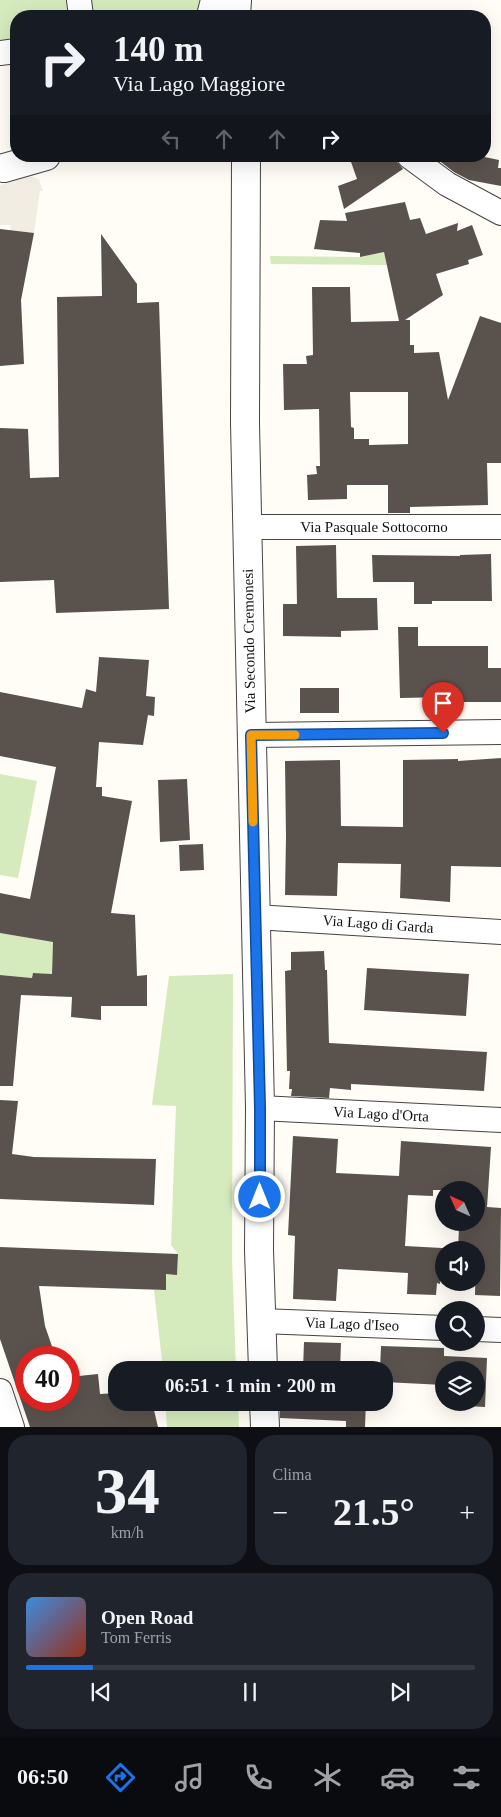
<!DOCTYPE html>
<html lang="it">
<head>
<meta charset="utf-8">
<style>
  :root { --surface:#171b24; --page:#20242c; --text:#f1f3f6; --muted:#9ea1a6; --line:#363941; --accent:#1a73e8 }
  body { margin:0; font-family:"Times New Roman",serif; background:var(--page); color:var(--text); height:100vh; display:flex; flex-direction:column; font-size:19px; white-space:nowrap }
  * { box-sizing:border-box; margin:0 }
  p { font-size:16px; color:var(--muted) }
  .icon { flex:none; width:28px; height:28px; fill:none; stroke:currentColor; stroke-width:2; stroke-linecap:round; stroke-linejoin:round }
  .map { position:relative; height:1427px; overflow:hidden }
  .panel { display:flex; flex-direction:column; gap:8px; padding:8px; background:#0d0f14; flex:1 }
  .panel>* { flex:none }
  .top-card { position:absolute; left:10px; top:10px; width:481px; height:152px; border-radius:20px; box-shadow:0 5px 20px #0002; background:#171b24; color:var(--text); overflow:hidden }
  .needle { width:32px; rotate:315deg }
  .controls { position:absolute; left:435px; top:1181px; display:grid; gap:10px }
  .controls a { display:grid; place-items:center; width:50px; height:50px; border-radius:50%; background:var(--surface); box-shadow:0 5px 20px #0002; font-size:25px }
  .speed { position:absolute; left:15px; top:1346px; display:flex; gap:10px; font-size:25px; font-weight:700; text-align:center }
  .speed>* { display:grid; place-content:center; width:65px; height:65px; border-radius:50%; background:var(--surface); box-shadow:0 5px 20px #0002; line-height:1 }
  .speed .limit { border:8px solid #d22; background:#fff; color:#111 }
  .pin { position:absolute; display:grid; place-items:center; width:42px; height:42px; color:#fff; margin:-51px -21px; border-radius:50% 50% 50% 0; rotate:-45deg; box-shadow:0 0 5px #0007 }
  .pin .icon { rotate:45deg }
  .me { position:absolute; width:55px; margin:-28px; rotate:0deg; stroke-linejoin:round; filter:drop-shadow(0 0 4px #0008) }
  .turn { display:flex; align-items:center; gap:18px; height:105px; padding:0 20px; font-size:22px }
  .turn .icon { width:65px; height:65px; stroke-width:2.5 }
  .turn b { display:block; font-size:35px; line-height:42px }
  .lanes { display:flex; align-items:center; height:48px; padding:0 20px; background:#0003; justify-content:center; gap:25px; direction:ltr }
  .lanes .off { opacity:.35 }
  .big { font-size:38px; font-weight:800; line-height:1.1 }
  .panel .card { flex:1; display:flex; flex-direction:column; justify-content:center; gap:8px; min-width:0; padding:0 18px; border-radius:20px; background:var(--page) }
  .panel .dial { align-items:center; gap:0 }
  .dial b { font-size:65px; line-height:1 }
  .song { display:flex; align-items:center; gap:15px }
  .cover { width:60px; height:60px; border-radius:8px; background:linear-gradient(135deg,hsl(210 70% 55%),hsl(10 70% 35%)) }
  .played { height:5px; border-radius:2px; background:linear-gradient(90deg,var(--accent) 15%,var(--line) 15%) }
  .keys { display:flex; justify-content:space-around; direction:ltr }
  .heat { display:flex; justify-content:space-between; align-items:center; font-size:28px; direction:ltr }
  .panel .tiles { flex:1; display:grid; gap:8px; grid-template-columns:1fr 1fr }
  .card:last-child { grid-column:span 2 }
  .trip { position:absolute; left:108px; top:1361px; width:285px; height:50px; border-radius:20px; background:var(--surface); box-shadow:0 5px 20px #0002; font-weight:800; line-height:50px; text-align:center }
  .dock { display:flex; height:80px; justify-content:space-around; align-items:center; background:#090b0e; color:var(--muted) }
  .dock .icon { width:35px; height:35px }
  .dock .selected { color:var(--accent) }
  .dock b { font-size:22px; color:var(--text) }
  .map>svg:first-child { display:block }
  .green { fill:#d5ebbd }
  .plaza { fill:#f1ede2 }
  .building { fill:#5a524d; fill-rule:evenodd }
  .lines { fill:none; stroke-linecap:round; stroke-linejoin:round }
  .minor-casing { stroke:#444; stroke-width:26 }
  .tertiary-casing { stroke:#444; stroke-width:30 }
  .minor { stroke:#fff; stroke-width:24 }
  .tertiary { stroke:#fff; stroke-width:28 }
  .route-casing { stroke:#114b97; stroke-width:12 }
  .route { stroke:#1a73e8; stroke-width:9 }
  .slow { stroke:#f59e0b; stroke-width:9 }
  .labels { text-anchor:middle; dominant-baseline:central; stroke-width:5; stroke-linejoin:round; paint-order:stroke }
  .street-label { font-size:15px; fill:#111; stroke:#fff }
</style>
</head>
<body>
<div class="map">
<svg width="501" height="1427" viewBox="0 0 501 1427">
  <rect width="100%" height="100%" fill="#fffdf5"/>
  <path class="green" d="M0,0h209l-12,14 -13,2h-168v28l-16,3z
    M384,252l3,13 -116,-1 -1,-8 90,1z
    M0,774l37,7 -19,97 -18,-3z
    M0,933l53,9 -1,32 -19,-1 -1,5 -32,-3z
    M233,974l-1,285 4,111h-73l-9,-80h12v-16h11l1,-20 -7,-9 5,-139 -24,-1 17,-129z
    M165,1403h73l1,24h-72z"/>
  <path class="plaza" d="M27,176l7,1 5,3 4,11h-3l-6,42 -24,-2 1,-6h-11v-40z"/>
  <path class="building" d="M368,156h28l1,6 6,7 -59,40 -6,-23 19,-7 -6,-17z
    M433,156h47l19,4 -1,8h3v18l-32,-6 -15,-8z
    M405,202l5,18 10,-2 6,16 32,-11 -1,8 15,-6 11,30 -15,5 1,4 -33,10 7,21 -38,25h5v25h4v8l25,-1 9,48 32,-84 21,7v140h-14l1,42 -78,2v6h-22v-28h-41v14l-39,1 -1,-25 10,-1 -1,-8h4l-1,-57 -35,1 -1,-46h24l-1,-8 7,-1 -1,-68h38l1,35 48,-1 -15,-69 -24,5v-4l-46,-4 6,-29 27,1 -2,-8zM350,392h58v52l-39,1v-6h-15v-11l-3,-1z
    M0,229l34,4 -13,67 3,64 -24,2z
    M101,234l36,50v19l22,-1 10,307 -113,4 -2,-33 -54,2v-154l28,1 2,49 29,-1 -2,-180 45,-1z
    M336,545l1,53h40l1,32 -37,1v6l-58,-1v-32h14l-1,-58z
    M491,554l1,47h-60v3h-18v-22h-41l-1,-27 88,1v-1z
    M398,627h20v19h70v22h13v34h-51v-5l-50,1z
    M99,657l50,3 -3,36 9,1 -1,19 -6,-1 -5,30 -44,-3 -3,45h6v9l30,5 -21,112 24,2 2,61 10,-1v31h-46v14l-30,-3 1,-20 -51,-2 -8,91h-13v-111l32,3 1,-5 19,1 1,-32 -53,-9v-40l30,6 26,-132 -56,-11v-64l82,16 4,-19 10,3z
    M300,688h39v25h-39z
    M501,758v109l-50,-1 -1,36 -50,-4 1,-34 -63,-1 -1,33 -52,-1 1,-58 -1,-76 55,-1 1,66 62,1v-67l55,-1v2z
    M187,779l3,61 -30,2 -2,-62z
    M203,844l1,26 -24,1 -1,-26z
    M324,951l1,19h2l2,73 158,9 -3,39 -133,-7v6l-21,-2 -1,10 -38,-2 1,-7h-3l1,-18h-3l-2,-100 6,-1v-18z
    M367,968l102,6 -3,42 -102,-6z
    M0,1100l18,1 -6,53 22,3 122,2 -2,46 -154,-6z
    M293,1136l45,3 -2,34 63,3 2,-35 90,6 -4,60 14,1 -1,88 -25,-1 1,-45h-18l1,-22h7v-6h10v-32h-43v6l-25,-1 -3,51 37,2 -2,36 -3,-1 -1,12 -29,-1 1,-21 -70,-4 -2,32 -43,-2 2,-63 -7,-1z
    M0,1247l178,7 -1,21 -11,-1v16l-127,-4 6,40 11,32h-30v42h43v-23l29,-3 2,20 16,-1v9h36l6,25h-128l-30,-88z
    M304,1342l37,1 -1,27h-37z
    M381,1346l63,2v8l43,2 -2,49 -41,-2v-3h32v-32h-32v15l-60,-3v-12h-4z
    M280,1402h86l-1,25h-19v-6l-66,-3z"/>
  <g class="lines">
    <defs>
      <path id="minor" d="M79,0l2,16
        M0,53l16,-2
        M409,156l38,28 54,29
        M247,527h254
        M251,735l250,-3
        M255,917l246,15
        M260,1108l241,12
        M261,1321l183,7
        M476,1329l25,1
        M0,1391l12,36"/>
      <path id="tertiary" d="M211,16l4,-16
        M236,16l1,-16
        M246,156l-1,267 15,685 -1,142 4,120
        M4,168l42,-12
        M264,1402l1,25"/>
    </defs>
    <use href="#minor" class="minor-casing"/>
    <use href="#tertiary" class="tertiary-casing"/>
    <use href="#minor" class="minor"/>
    <use href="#tertiary" class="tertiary"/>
  </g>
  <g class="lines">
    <defs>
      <path id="route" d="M260,1197v-89l-9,-373 192,-2"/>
    </defs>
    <use href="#route" class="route-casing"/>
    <use href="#route" class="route"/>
    <path class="slow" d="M253,822l-2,-87h44"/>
  </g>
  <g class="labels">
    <g class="street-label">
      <text x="374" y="527">Via Pasquale Sottocorno</text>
      <text transform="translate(249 641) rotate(-91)">Via Secondo Cremonesi</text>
      <text transform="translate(378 924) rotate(4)">Via Lago di Garda</text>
      <text transform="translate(381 1114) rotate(3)">Via Lago d'Orta</text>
      <text transform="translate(352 1324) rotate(2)">Via Lago d'Iseo</text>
    </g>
  </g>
</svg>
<div class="controls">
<a><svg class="needle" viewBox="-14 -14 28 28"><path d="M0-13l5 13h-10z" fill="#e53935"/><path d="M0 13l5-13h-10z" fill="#9ea1a6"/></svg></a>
<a><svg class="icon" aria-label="sound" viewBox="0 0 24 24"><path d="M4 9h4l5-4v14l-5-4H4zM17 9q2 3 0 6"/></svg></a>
<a><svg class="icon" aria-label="search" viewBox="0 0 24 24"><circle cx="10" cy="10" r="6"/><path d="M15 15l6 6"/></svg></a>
<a><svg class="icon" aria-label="layers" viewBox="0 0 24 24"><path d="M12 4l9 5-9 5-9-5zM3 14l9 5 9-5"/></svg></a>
</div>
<div class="speed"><div class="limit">40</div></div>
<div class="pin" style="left:443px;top:733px;background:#d93025"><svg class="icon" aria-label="arrive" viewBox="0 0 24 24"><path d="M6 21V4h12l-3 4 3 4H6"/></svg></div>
<svg class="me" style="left:260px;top:1197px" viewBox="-20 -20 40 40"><circle r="17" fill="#1a73e8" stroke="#fff" stroke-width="3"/><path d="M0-11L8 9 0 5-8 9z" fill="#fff"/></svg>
<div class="trip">06:51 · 1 min · 200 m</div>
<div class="top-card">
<div class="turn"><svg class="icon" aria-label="right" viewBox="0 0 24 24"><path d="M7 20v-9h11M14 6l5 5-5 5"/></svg><div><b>140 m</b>Via Lago Maggiore</div></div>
<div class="lanes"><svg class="icon off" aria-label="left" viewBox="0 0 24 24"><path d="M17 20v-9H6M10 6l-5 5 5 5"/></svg><svg class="icon off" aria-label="ahead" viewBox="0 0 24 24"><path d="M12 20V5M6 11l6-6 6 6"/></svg><svg class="icon off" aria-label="ahead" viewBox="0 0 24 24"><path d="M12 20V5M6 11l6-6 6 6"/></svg><svg class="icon" aria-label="right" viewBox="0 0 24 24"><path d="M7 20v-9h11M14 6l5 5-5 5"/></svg></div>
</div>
</div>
<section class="panel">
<div class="tiles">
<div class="card dial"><b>34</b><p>km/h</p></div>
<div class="card"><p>Clima</p>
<div class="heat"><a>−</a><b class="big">21.5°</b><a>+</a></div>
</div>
<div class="card">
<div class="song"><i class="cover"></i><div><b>Open Road</b><p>Tom Ferris</p></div></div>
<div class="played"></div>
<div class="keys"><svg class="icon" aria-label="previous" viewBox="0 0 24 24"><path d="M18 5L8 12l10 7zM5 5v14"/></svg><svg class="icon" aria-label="pause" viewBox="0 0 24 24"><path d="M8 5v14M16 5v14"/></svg><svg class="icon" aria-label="next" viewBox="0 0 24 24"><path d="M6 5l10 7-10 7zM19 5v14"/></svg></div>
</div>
</div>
</section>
<nav class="dock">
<b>06:50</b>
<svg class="icon selected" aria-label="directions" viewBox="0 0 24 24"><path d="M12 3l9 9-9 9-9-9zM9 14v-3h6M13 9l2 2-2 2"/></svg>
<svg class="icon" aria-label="music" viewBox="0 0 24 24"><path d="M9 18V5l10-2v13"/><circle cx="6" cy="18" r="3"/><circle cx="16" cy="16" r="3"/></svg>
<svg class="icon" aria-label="phone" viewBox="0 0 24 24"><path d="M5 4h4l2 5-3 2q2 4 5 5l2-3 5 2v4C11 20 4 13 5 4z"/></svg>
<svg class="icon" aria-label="climate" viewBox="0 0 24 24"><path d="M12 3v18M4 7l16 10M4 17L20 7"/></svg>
<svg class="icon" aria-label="car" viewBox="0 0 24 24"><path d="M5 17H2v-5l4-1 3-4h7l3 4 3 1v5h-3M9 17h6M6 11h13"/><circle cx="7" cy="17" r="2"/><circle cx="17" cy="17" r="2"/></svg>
<svg class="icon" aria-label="filters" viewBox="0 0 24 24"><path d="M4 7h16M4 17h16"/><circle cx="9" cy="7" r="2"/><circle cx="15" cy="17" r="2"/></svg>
</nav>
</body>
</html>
